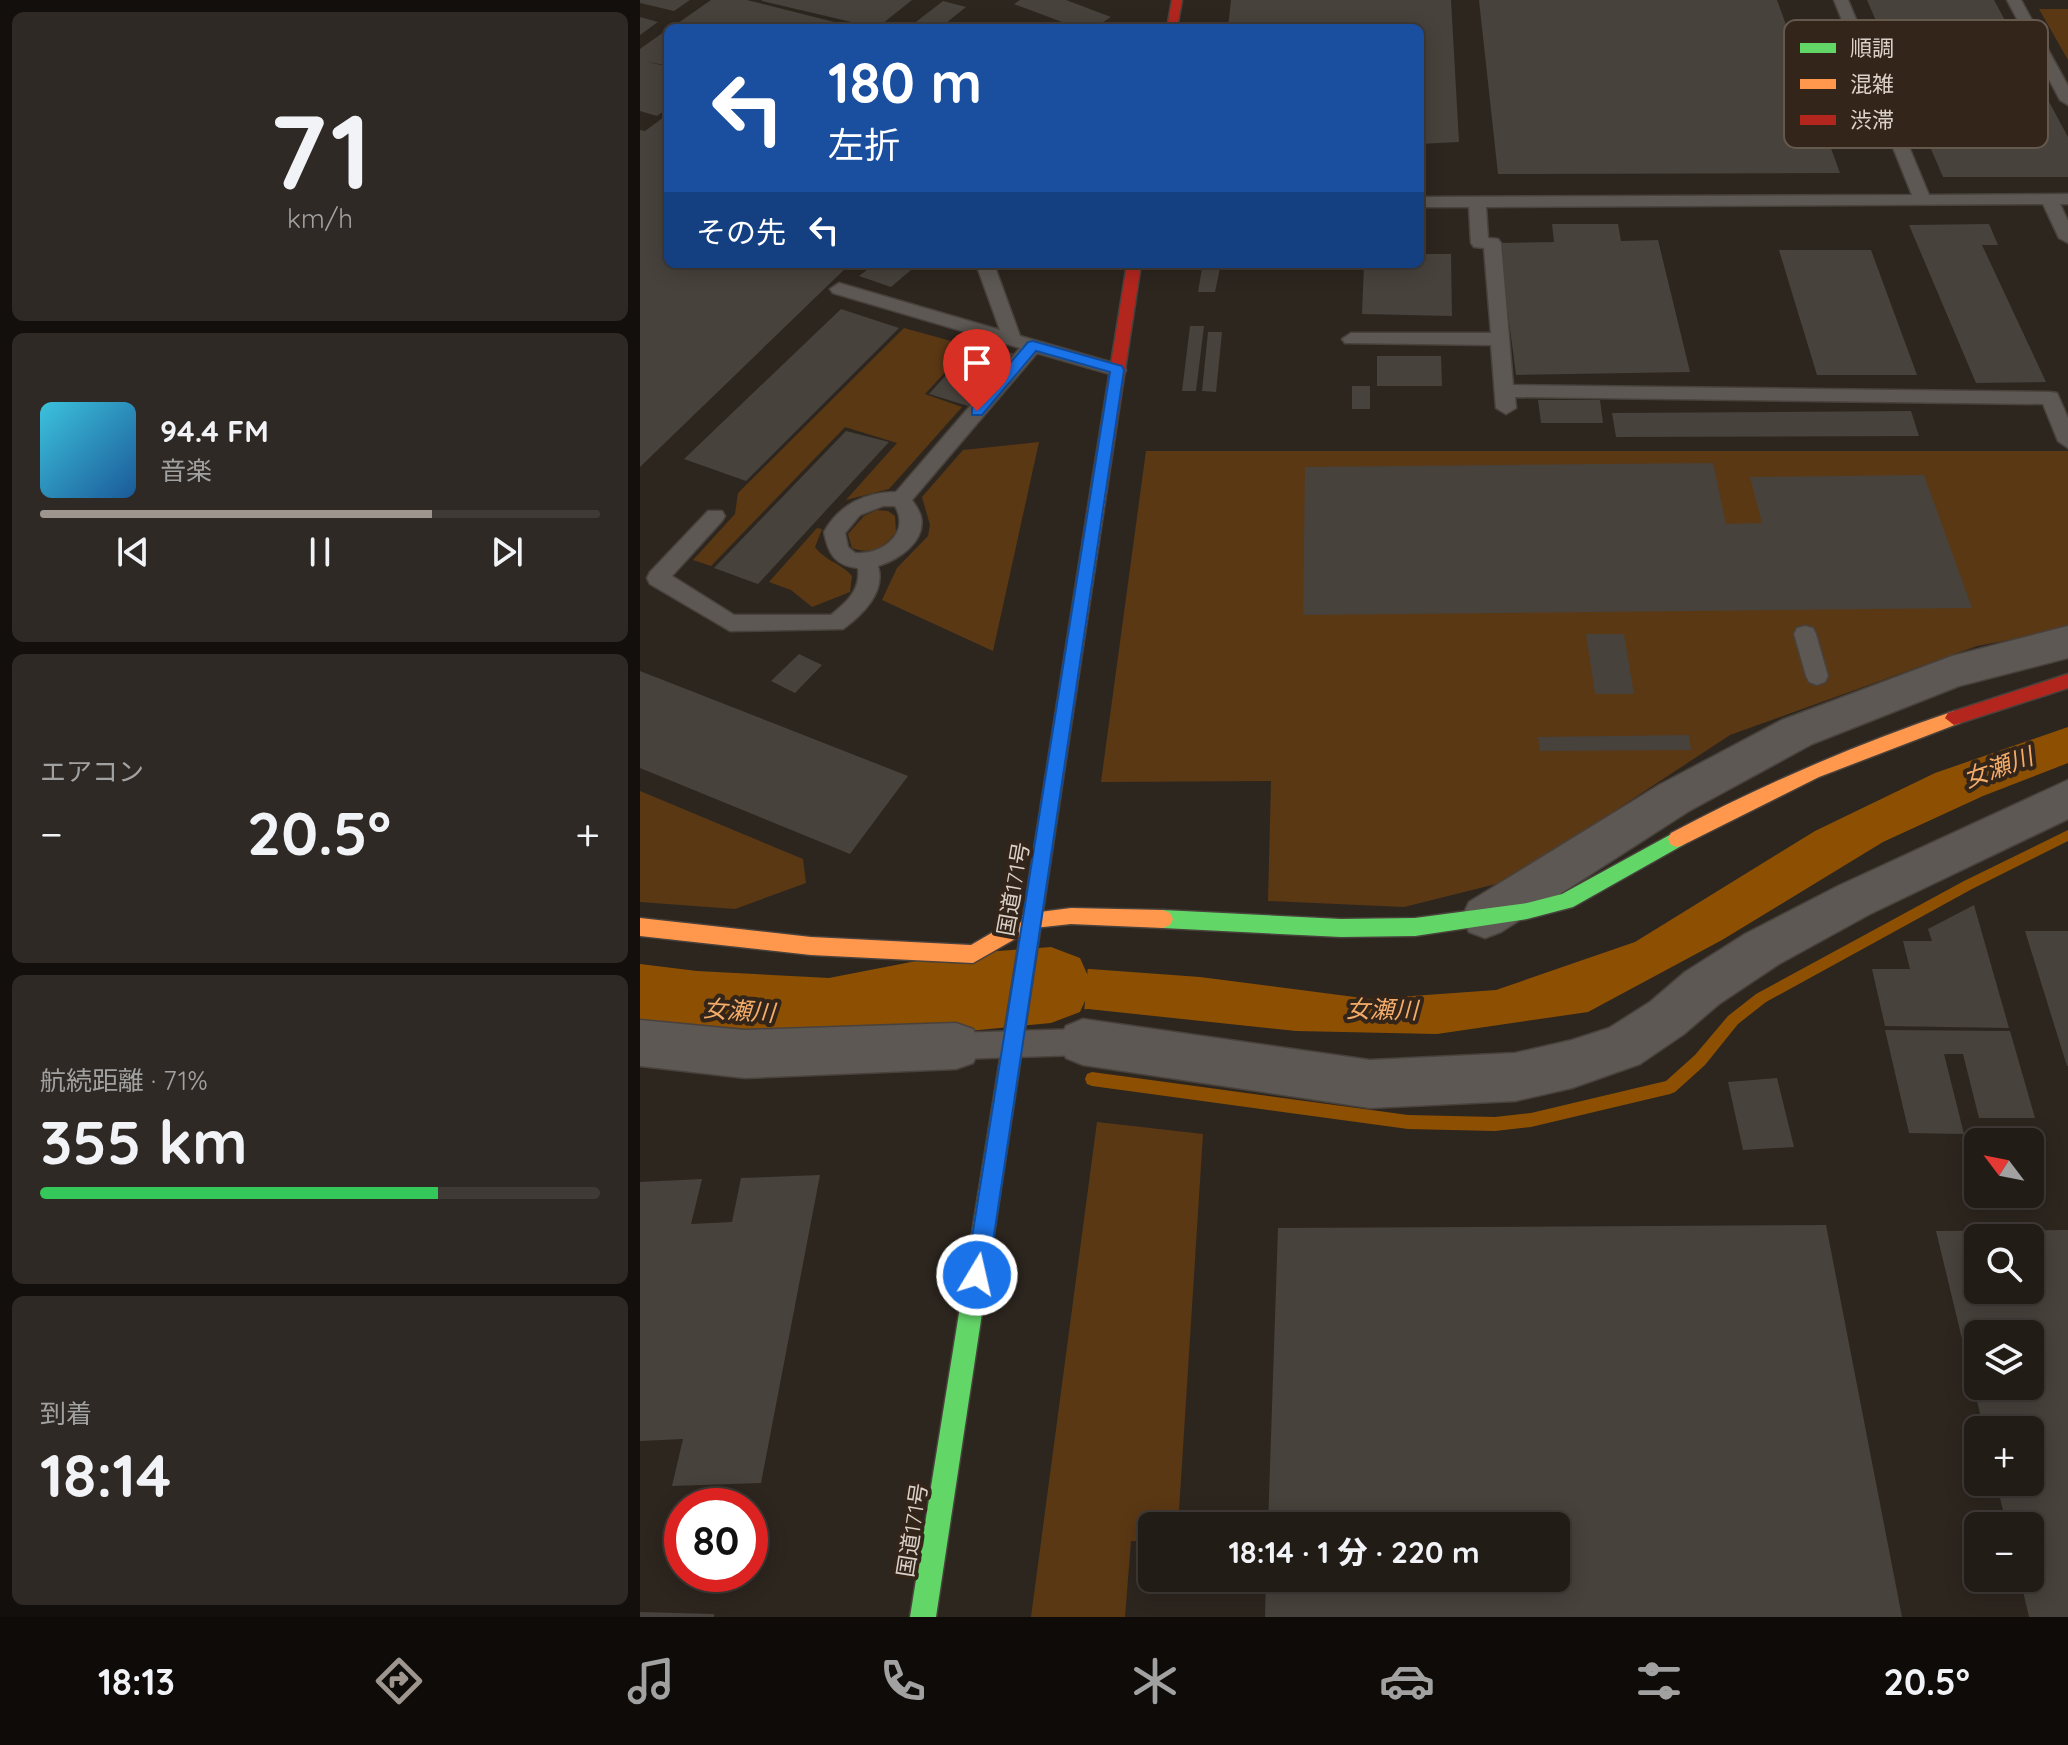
<!DOCTYPE html>
<html lang="ja">
<head>
<meta charset="utf-8">
<style>
  :root { --surface:#221c17; --page:#2e2924; --text:#f1f3f6; --muted:#a2a1a1; --line:#3f3a36; --accent:#9e958e }
  body { margin:0; font-family:Quicksand,"Noto Sans JP",sans-serif; background:var(--page); color:var(--text); height:100vh; display:flex; flex-direction:column; font-size:30px; white-space:nowrap }
  * { box-sizing:border-box; margin:0 }
  p { font-size:26px; color:var(--muted) }
  .icon { flex:none; width:44px; height:44px; fill:none; stroke:currentColor; stroke-width:2; stroke-linecap:round; stroke-linejoin:round }
  .map { position:relative; flex:1; overflow:hidden }
  .details { display:flex; flex-direction:column; gap:12px; padding:12px; background:#130f0d; width:640px }
  .details>* { flex:none }
  .banner { position:absolute; left:24px; top:24px; width:760px; height:244px; border-radius:12px; box-shadow:0 4px 20px #0003,0 0 0 2px var(--line); background:#1a4fa0; color:#fff; overflow:hidden }
  .needle { width:52px; rotate:302deg }
  .fabs { position:absolute; left:1324px; top:1128px; display:grid; gap:16px }
  .fabs a { display:grid; place-items:center; width:80px; height:80px; border-radius:12px; background:var(--surface); box-shadow:0 4px 20px #0003,0 0 0 2px var(--line); font-size:40px }
  .speed { position:absolute; left:24px; top:1488px; display:flex; gap:16px; font-size:40px; font-weight:700; text-align:center }
  .speed>* { display:grid; place-content:center; width:104px; height:104px; border-radius:50%; background:var(--surface); box-shadow:0 4px 20px #0003,0 0 0 2px var(--line); line-height:1 }
  .speed .limit { border:12px solid #d22; background:#fff; color:#111 }
  .pin { position:absolute; display:grid; place-items:center; width:68px; height:68px; color:#fff; margin:-82px -34px; border-radius:50% 50% 50% 0; rotate:-45deg; box-shadow:0 0 8px #0007 }
  .pin .icon { rotate:45deg }
  .me { position:absolute; width:88px; margin:-44px; rotate:9deg; stroke-linejoin:round; filter:drop-shadow(0 0 6px #0008) }
  .turn { display:flex; align-items:center; gap:28px; height:168px; padding:0 32px; font-size:36px }
  .turn .icon { width:104px; height:104px; stroke-width:2.5 }
  .turn b { display:block; font-size:56px; line-height:68px }
  .then { display:flex; align-items:center; height:76px; padding:0 32px; background:#0003; gap:16px; font-size:30px }
  .big { font-size:60px; font-weight:800; line-height:1.1 }
  .details .widget { flex:1; display:flex; flex-direction:column; justify-content:center; gap:12px; min-width:0; padding:0 28px; border-radius:12px; background:var(--page) }
  .details .dial { align-items:center; gap:0 }
  .dial b { font-size:104px; line-height:1 }
  .song { display:flex; align-items:center; gap:24px }
  .cover { width:96px; height:96px; border-radius:12px; background:linear-gradient(135deg,hsl(190 70% 55%),hsl(210 70% 35%)) }
  .played { height:8px; border-radius:4px; background:linear-gradient(90deg,var(--accent) 70%,var(--line) 70%) }
  .keys { display:flex; justify-content:space-around; direction:ltr }
  .heat { display:flex; justify-content:space-between; align-items:center; font-size:44px; direction:ltr }
  .charge { height:12px; border-radius:6px; background:linear-gradient(90deg,#34c759 71%,var(--line) 0) }
  .trip { position:absolute; left:498px; top:1512px; width:432px; height:80px; border-radius:12px; background:var(--surface); box-shadow:0 4px 20px #0003,0 0 0 2px var(--line); font-weight:800; line-height:80px; text-align:center }
  .tabs { display:flex; height:128px; justify-content:space-around; align-items:center; background:#0e0b09; color:var(--muted) }
  .tabs .icon { width:56px; height:56px }
  .tabs .active { color:var(--accent) }
  .tabs b { font-size:36px; color:var(--text) }
  main { display:flex; flex:1; min-height:0 }
  .map>svg:first-child { display:block }
  .green { fill:#5b3814 }
  .water { fill:#8d5003 }
  .pier { fill:#2d261f }
  .lines { fill:none; stroke-linecap:round; stroke-linejoin:round }
  .stream { fill:#8d5003; fill-rule:evenodd }
  .river { fill:#8d5003; fill-rule:evenodd }
  .building { fill:#47423c; fill-rule:evenodd }
  .lane-casing { stroke:#48413c; stroke-width:3 }
  .street-casing { stroke:#48413c; stroke-width:3 }
  .fast-casing { stroke:#48413c; stroke-width:3 }
  .slow-casing { stroke:#48413c; stroke-width:3 }
  .jam-casing { stroke:#48413c; stroke-width:3 }
  .lane { fill:#5d5853; fill-rule:evenodd }
  .street { fill:#5d5853; fill-rule:evenodd }
  .fast { fill:#63d668; fill-rule:evenodd }
  .slow { fill:#ff974d; fill-rule:evenodd }
  .jam { fill:#b3261e; fill-rule:evenodd }
  .route { fill:#1a73e8; stroke:#114b97; stroke-width:2 }
  .labels { text-anchor:middle; dominant-baseline:central; stroke-width:8; stroke-linejoin:round; paint-order:stroke }
  .street-label { font-size:22px; fill:#dbd1c9; stroke:#332519 }
  .water-label { font-size:24px; font-style:italic; fill:#f4ac6a; stroke:#332519 }
  .key { fill:#332519; stroke:#65594e; stroke-width:2 }
  .key-label { font-size:22px; fill:#dbd1c9 }
</style>
</head>
<body>
<main>
<section class="details">
<div class="widget dial"><b>71</b><p>km/h</p></div>
<div class="widget">
<div class="song"><i class="cover"></i><div><b>94.4 FM</b><p>音楽</p></div></div>
<div class="played"></div>
<div class="keys"><svg class="icon" aria-label="previous" viewBox="0 0 24 24"><path d="M18 5L8 12l10 7zM5 5v14"/></svg><svg class="icon" aria-label="pause" viewBox="0 0 24 24"><path d="M8 5v14M16 5v14"/></svg><svg class="icon" aria-label="next" viewBox="0 0 24 24"><path d="M6 5l10 7-10 7zM19 5v14"/></svg></div>
</div>
<div class="widget"><p>エアコン</p>
<div class="heat"><a>−</a><b class="big">20.5°</b><a>+</a></div>
</div>
<div class="widget"><p>航続距離 · 71%</p><b class="big">355 km</b><div class="charge"></div></div>
<div class="widget"><p>到着</p><b class="big">18:14</b></div>
</section>
<div class="map">
<svg width="1428" height="1617" viewBox="0 0 1428 1617">
  <rect width="100%" height="100%" fill="#2d261f"/>
  <path class="green" d="M1399,9h29v51z
    M264,328l65,18 -44,48 37,13 -73,82 -43,11 51,-57 -52,-16 -134,139 -18,-6 42,-46 3,-21z
    M399,442l-46,209 -111,-51 15,-32 31,-32 2,-11 -8,-28 41,-47z
    M506,451h922v178l-91,17 -247,89 -222,146 -104,26 -136,-6 3,-120 -170,1z
    M237,510l11,1 7,5 1,16c-12,16 -25,23 -44,16l-4,-14 16,-18z
    M177,528l5,1 -7,18c10,14 26,16 37,29l-2,16 -38,15 -21,-17 -22,-8z
    M0,791l163,68 3,24 -71,26 -95,-7z
    M457,1122l106,12 -25,392h-26v15h-21l-6,76h-94z"/>
  <path class="water" d="M1428,727v36l-85,33 -100,46 -161,98 -134,72 -151,22 -141,-3 -208,-22 -143,10 6,-49 139,-1 110,8 170,22 126,-9 139,-48 180,-111 120,-58z"/>
  <path class="pier" d="M448,965l-4,48 -129,9 8,-56z"/>
  <g class="lines">
    <path class="stream" d="M1428,830v11l-96,48 -206,113 -28,22 -33,41 -30,27 -5,2 -139,33 -36,4 -87,-2 -316,-43 -5,-2 -2,-5 2,-5 5,-2 316,43 87,2 36,-4 135,-32 29,-26 33,-39 28,-22 208,-113z"/>
    <path class="river" d="M411,947l29,11 12,27 -12,27 -29,11 -104,10 -118,23 -132,-7 -57,-7v-78l57,7 132,7 118,-23z"/>
  </g>
  <path class="building" d="M0,0h50l-16,11 -34,-8z
    M71,0h36l111,28h-187z
    M272,0l-35,28 -115,-27v-1z
    M380,0h46l45,17 -17,11h-16l-64,-24z
    M591,0h220l8,142 -39,2v-116h-192z
    M839,0h298l63,173 -342,1z
    M1227,0h127l74,137v40h-125z
    M303,1l23,6 -26,21h-32z
    M0,17l18,5 -18,13z
    M28,29v37l-23,-5 23,6v41l-11,8 -17,-5v-62z
    M28,114v150h182l-210,203v-337l5,1z
    M912,224h66l3,17 37,-1 32,132 -174,3 -17,-132 55,-1z
    M1349,224l9,21h-16l64,137 -70,1 -67,-158z
    M1139,250h92l46,125h-100z
    M780,254h31l1,62 -90,-2 2,-50h56z
    M235,264h43l-27,23 -32,-11z
    M562,268h18l-5,24h-17z
    M201,309l58,19 -153,153 -62,-22z
    M550,326h14l-8,65h-14z
    M568,332h14l-6,60 -14,-1z
    M336,342l39,12 -47,52 -39,-12z
    M737,356h64l1,30h-65z
    M712,386h18v23h-18z
    M898,400h62l3,23h-62z
    M1271,411l8,25 -303,1 -4,-24z
    M206,431l43,11 -131,142 -44,-16z
    M1073,463l13,61 36,-1 -12,-46 174,-2 48,133 -669,7 2,-148z
    M946,634h38l10,60h-39z
    M159,654l23,11 -27,28 -24,-12z
    M0,671l268,105 -58,78 -210,-86z
    M1049,735l2,15 -151,1 -2,-14z
    M1334,905l35,123 -124,-2 -13,-57h38l-7,-28h29l-4,-12z
    M1385,931h43v135h-1z
    M1245,1030l125,1 25,87h-56l-16,-64h-19l20,80 -55,-1z
    M1137,1078l17,69 -51,3 -15,-68z
    M180,1175l-59,308 -89,3 11,-47 -43,2v-259l62,-3 -11,45 41,-2 9,-44z
    M1186,1225l76,392h-637l1,-39h290v-52h-288l10,-298z
    M1428,1230v387h-39l-9,-39h10v-52h-23l-11,-44h34v-52h-46l-48,-199zM1338,1238h52v52h-52zM1338,1334h52v52h-52z
    M0,1612l74,2v3h-74z"/>
  <g class="lines">
    <defs>
      <path id="lane" d="M1194,0h14l81,195 139,-1v10h-8l8,17v22l-9,-5 -16,-34 -557,3 2,31 10,1 3,4 12,142 537,7 7,1 11,25v30l-10,-7 -15,-37 -528,-7 1,11 -10,6 -10,-6 -5,-63 -146,-2 -3,-4 9,-6h140l-7,-85 -10,-1 -3,-4 -2,-36h-49v-10l492,-2z
        M1367,0h14l47,86v19l-8,-5z
        M336,264h18l26,72 104,30 2,4 -2,4 -7,2 -80,-23 -125,147c3,5 8,11 9,17 5,25 -23,43 -43,49 8,26 -16,49 -35,63l-113,2 -80,-47 -3,-6 3,-6 58,-61h14l3,5 -3,5 -50,55 62,39h97c16,-13 30,-25 27,-47 -23,-2 -30,-15 -34,-36 15,-27 41,-40 72,-40l124,-144 -187,-55 -3,-4 9,-6 161,47zM243,506h12c16,28 -14,49 -40,47l-7,-6 -3,-14 15,-18z
        M1165,626l8,2 3,6 12,42 -3,6 -8,3 -8,-3 -3,-6 -12,-42 3,-6z
        M443,1029l9,4 4,9 -4,9 -9,4 -127,4 -10,-4 -3,-9 3,-9 10,-4z"/>
      <path id="street" d="M1428,626v32l-109,28 -147,58 -123,67 -188,121 -16,6 -16,-6 -7,-15 7,-15 190,-117 123,-65 170,-64z
        M1428,780v39l-198,95 -91,50 -60,40 -35,30 -44,30 -68,24 -57,13 -145,7 -287,-43 -17,-7 -8,-16 8,-16 17,-7 287,41 145,-7 57,-13 37,-12 41,-26 35,-30 60,-38 93,-48z
        M0,1020l105,10 211,-7 17,6 8,17 -8,17 -17,6 -211,9 -105,-12z"/>
      <path id="fast" d="M410,797l6,3 3,5 -123,812h-26l131,-812 3,-5z
        M1037,831l6,2 3,6 -3,6 -110,62 -46,12 -112,17 -74,1 -178,-9 -7,-3 -3,-6 3,-6 7,-3 178,9 74,-1 112,-15 35,-9z"/>
      <path id="slow" d="M459,483l8,5 -48,317 -3,5h-12l-3,-5 50,-317z
        M1314,711l9,7 -3,5 -141,54 -136,68 -6,2 -6,-2 -3,-6 3,-6c91,-48 185,-89 283,-122z
        M431,908l92,2 7,3 3,6 -3,6 -7,3 -92,-4 -37,4 -61,35 -162,-8 -171,-19v-18l171,19 160,8 53,-31z"/>
      <path id="jam" d="M532,0h10l-5,28h-10z
        M487,264h14l-34,224 -8,5 -8,-5z
        M1428,674v14l-114,37 -9,-7 3,-5z"/>
    </defs>
    <use href="#lane" class="lane-casing"/>
    <use href="#street" class="street-casing"/>
    <use href="#fast" class="fast-casing"/>
    <use href="#slow" class="slow-casing"/>
    <use href="#jam" class="jam-casing"/>
    <use href="#lane" class="lane"/>
    <use href="#street" class="street"/>
    <use href="#fast" class="fast"/>
    <use href="#slow" class="slow"/>
    <use href="#jam" class="jam"/>
  </g>
  <path class="route" d="M393,341l89,25 2,4 -136,905 -3,8 -8,3 -8,-3 -3,-8 144,-903 -74,-21 -54,64h-10v-7l56,-66z"/>
  <g class="labels">
    <g class="street-label">
      <text transform="translate(373 889) rotate(-80)">国道171号</text>
      <text transform="translate(272 1530) rotate(-81)">国道171号</text>
    </g>
    <g class="water-label">
      <text transform="translate(1358 767) rotate(-20)">女瀬川</text>
      <text transform="translate(742 1009) rotate(1)">女瀬川</text>
      <text transform="translate(99 1010) rotate(4)">女瀬川</text>
    </g>
  </g>
  <rect x="1144" y="20" width="264" height="128" rx="12" class="key"/>
  <rect x="1160" y="43" width="36" height="10" fill="#63d668"/>
  <rect x="1160" y="79" width="36" height="10" fill="#ff974d"/>
  <rect x="1160" y="115" width="36" height="10" fill="#b3261e"/>
  <g class="key-label">
    <text x="1210" y="56">順調</text>
    <text x="1210" y="92">混雑</text>
    <text x="1210" y="128">渋滞</text>
  </g>
</svg>
<div class="fabs">
<a><svg class="needle" viewBox="-14 -14 28 28"><path d="M0-13l5 13h-10z" fill="#e53935"/><path d="M0 13l5-13h-10z" fill="#a2a1a1"/></svg></a>
<a><svg class="icon" aria-label="search" viewBox="0 0 24 24"><circle cx="10" cy="10" r="6"/><path d="M15 15l6 6"/></svg></a>
<a><svg class="icon" aria-label="layers" viewBox="0 0 24 24"><path d="M12 4l9 5-9 5-9-5zM3 14l9 5 9-5"/></svg></a>
<a>+</a>
<a>−</a>
</div>
<div class="speed"><div class="limit">80</div></div>
<div class="pin" style="left:337px;top:411px;background:#d93025"><svg class="icon" aria-label="arrive" viewBox="0 0 24 24"><path d="M6 21V4h12l-3 4 3 4H6"/></svg></div>
<svg class="me" style="left:337px;top:1275px" viewBox="-20 -20 40 40"><circle r="17" fill="#1a73e8" stroke="#fff" stroke-width="3"/><path d="M0-11L8 9 0 5-8 9z" fill="#fff"/></svg>
<div class="trip">18:14 · 1 分 · 220 m</div>
<div class="banner">
<div class="turn"><svg class="icon" aria-label="left" viewBox="0 0 24 24"><path d="M17 20v-9H6M10 6l-5 5 5 5"/></svg><div><b>180 m</b>左折</div></div>
<div class="then">その先<svg class="icon" aria-label="left" viewBox="0 0 24 24"><path d="M17 20v-9H6M10 6l-5 5 5 5"/></svg></div>
</div>
</div>
</main>
<nav class="tabs">
<b>18:13</b>
<svg class="icon active" aria-label="directions" viewBox="0 0 24 24"><path d="M12 3l9 9-9 9-9-9zM9 14v-3h6M13 9l2 2-2 2"/></svg>
<svg class="icon" aria-label="music" viewBox="0 0 24 24"><path d="M9 18V5l10-2v13"/><circle cx="6" cy="18" r="3"/><circle cx="16" cy="16" r="3"/></svg>
<svg class="icon" aria-label="phone" viewBox="0 0 24 24"><path d="M5 4h4l2 5-3 2q2 4 5 5l2-3 5 2v4C11 20 4 13 5 4z"/></svg>
<svg class="icon" aria-label="climate" viewBox="0 0 24 24"><path d="M12 3v18M4 7l16 10M4 17L20 7"/></svg>
<svg class="icon" aria-label="car" viewBox="0 0 24 24"><path d="M5 17H2v-5l4-1 3-4h7l3 4 3 1v5h-3M9 17h6M6 11h13"/><circle cx="7" cy="17" r="2"/><circle cx="17" cy="17" r="2"/></svg>
<svg class="icon" aria-label="filters" viewBox="0 0 24 24"><path d="M4 7h16M4 17h16"/><circle cx="9" cy="7" r="2"/><circle cx="15" cy="17" r="2"/></svg>
<b>20.5°</b>
</nav>
</body>
</html>
